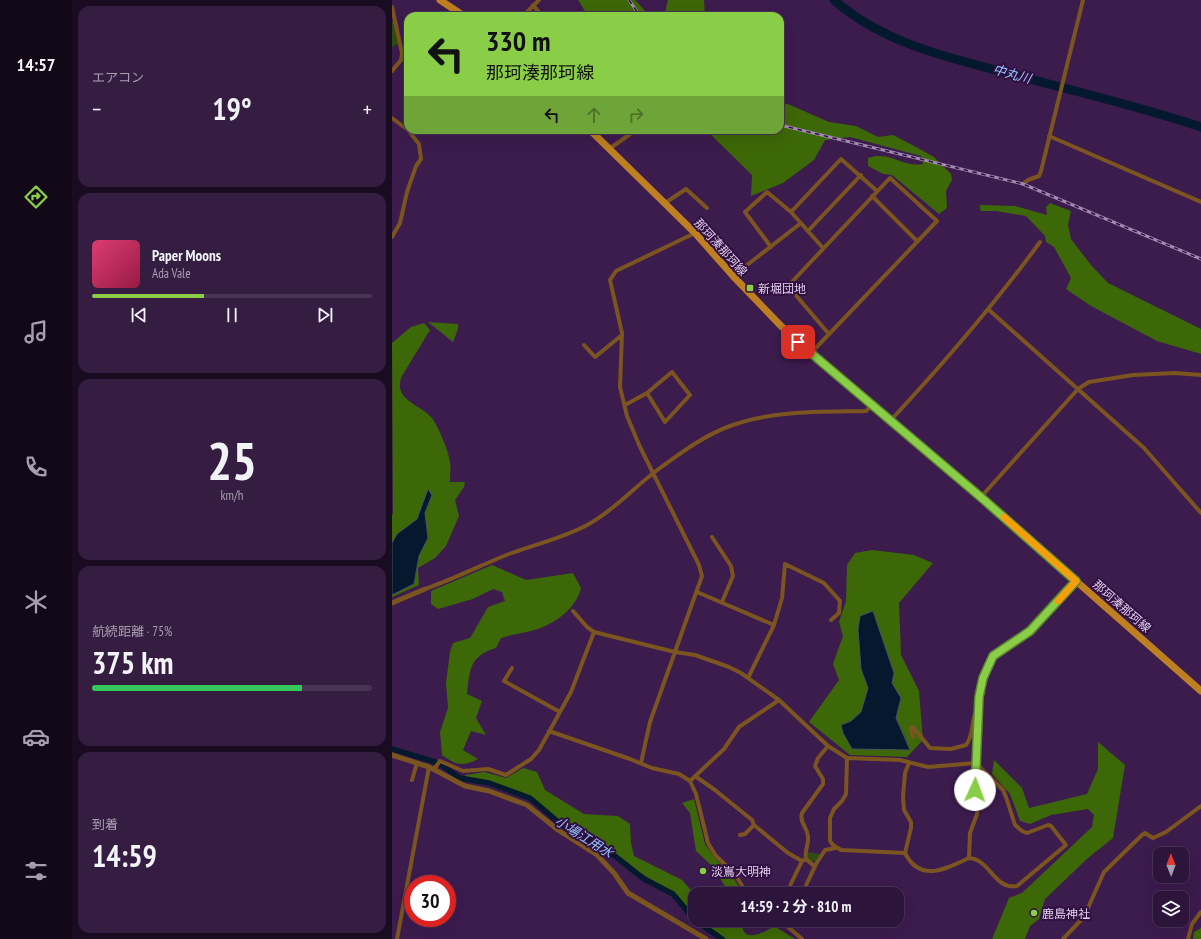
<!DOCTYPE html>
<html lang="ja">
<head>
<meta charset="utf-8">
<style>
  :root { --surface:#2d143a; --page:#351d42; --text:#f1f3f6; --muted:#a79eaf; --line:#483354; --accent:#8ace47 }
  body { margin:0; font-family:"PT Sans Narrow","Noto Sans JP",sans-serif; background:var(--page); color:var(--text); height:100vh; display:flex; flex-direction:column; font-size:15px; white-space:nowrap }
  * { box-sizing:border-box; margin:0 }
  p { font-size:13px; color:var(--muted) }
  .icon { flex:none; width:22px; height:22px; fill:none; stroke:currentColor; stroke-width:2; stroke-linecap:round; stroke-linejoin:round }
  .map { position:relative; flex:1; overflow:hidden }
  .side { display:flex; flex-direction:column; gap:6px; padding:6px; background:#190b20; width:320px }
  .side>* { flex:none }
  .guide { position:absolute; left:12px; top:12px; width:380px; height:122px; border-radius:12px; box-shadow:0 4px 16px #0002,0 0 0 1px var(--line); background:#8ace47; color:#111; overflow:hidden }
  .needle { width:26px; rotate:359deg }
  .fabs { position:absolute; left:761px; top:847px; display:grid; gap:8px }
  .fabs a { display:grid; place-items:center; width:36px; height:36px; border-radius:8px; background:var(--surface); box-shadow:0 4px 16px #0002,0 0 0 1px var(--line); font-size:20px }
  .speed { position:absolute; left:12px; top:875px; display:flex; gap:8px; font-size:20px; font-weight:700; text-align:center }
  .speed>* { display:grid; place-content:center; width:52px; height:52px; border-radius:50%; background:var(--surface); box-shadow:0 4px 16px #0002,0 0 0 1px var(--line); line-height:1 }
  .speed .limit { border:6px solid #d22; background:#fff; color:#111 }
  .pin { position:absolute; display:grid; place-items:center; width:34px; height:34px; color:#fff; margin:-17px; border-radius:8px; box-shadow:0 2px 6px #0006 }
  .me { position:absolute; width:44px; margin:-22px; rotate:2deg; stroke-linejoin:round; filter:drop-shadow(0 0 3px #0008) }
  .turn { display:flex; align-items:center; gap:14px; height:84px; padding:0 16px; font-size:18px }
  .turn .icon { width:52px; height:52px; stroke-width:2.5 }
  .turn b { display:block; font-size:28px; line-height:34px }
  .lanes { display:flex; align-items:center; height:38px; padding:0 16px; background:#0003; justify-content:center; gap:20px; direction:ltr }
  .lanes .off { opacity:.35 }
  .big { font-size:30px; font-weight:700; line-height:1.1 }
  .side .tile { flex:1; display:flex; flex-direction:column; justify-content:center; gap:6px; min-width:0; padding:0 14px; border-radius:12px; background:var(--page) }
  .side .dial { align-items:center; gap:0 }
  .dial b { font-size:52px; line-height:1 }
  .song { display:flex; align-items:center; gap:12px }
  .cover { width:48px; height:48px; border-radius:6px; background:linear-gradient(135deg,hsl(340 70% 55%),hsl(340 70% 35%)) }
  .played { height:4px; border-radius:2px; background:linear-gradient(90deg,var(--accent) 40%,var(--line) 40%) }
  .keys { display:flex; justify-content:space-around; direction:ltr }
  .heat { display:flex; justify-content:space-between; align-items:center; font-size:22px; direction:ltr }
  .charge { height:6px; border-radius:3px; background:linear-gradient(90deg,#34c759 75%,var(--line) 0) }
  .trip { position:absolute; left:296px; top:887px; width:216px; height:40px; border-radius:12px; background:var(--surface); box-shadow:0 4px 16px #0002,0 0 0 1px var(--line); font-weight:700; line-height:40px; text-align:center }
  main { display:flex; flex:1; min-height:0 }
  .menu { display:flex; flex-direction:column; width:72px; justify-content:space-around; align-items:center; background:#120817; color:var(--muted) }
  .menu .icon { width:28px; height:28px }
  .menu .current { color:var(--accent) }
  .menu b { font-size:18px; color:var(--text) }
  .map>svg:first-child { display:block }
  .green { fill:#2f4c12 }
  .forest { fill:#3d6807; fill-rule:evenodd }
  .water { fill:#05192e; stroke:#474f67 }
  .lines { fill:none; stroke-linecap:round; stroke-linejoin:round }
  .canal { stroke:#05192e; stroke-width:5.5 }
  .river { stroke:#05192e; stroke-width:9 }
  .minor { stroke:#7b5520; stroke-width:4 }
  .tertiary { stroke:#7b5520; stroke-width:5 }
  .primary { stroke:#bd7f21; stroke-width:7 }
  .rail-casing { stroke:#a28ab0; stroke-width:3 }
  .rail { stroke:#311042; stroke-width:1.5; stroke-dasharray:4.5; stroke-linecap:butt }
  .route-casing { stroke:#5a862e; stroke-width:10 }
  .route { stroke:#8ace47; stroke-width:7 }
  .slow { stroke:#f59e0b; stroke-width:7 }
  .poi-dot { fill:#8ace47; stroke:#311042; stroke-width:1.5 }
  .labels { text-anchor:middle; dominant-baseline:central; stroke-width:4; stroke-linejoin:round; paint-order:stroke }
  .street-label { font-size:12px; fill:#e0cdec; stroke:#311042 }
  .poi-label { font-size:12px; fill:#e0cdec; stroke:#311042; text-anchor:start }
  .water-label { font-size:13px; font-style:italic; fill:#95c6fd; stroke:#311042 }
</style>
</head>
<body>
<main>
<nav class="menu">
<b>14:57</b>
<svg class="icon current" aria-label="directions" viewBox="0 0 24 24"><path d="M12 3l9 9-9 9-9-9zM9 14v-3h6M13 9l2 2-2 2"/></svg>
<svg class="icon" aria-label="music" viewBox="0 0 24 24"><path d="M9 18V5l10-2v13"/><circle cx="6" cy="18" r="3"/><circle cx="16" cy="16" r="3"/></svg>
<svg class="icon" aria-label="phone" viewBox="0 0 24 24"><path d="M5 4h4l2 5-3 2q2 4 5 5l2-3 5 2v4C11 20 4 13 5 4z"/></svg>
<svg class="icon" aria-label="climate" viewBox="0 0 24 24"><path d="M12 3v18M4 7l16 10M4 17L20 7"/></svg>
<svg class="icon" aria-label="car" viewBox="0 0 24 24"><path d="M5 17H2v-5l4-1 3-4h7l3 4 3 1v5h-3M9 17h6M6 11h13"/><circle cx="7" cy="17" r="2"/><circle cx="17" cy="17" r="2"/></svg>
<svg class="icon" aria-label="filters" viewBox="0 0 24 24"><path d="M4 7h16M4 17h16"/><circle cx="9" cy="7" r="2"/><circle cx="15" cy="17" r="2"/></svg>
</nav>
<section class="side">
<div class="tile"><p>エアコン</p>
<div class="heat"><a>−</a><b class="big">19°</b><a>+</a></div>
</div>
<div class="tile">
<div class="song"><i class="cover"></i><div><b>Paper Moons</b><p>Ada Vale</p></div></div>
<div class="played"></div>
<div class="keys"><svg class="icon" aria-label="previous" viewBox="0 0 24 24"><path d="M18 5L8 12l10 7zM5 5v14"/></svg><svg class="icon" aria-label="pause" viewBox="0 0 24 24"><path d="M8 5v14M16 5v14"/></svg><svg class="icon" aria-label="next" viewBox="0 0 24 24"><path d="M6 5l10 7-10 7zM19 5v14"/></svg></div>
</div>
<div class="tile dial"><b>25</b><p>km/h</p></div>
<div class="tile"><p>航続距離 · 75%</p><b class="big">375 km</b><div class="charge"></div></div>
<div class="tile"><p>到着</p><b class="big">14:59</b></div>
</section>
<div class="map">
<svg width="809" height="939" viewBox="0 0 809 939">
  <rect width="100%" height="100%" fill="#3c1b4d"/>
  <path class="green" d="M2,21l6,22 -8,4v-25z
    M415,852l13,2 -4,7 -5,1 -3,-3z"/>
  <path class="forest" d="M186,0h57l15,16h-62z
    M276,0h36l1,16h-41z
    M388,103l8,1 41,18 27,4 22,11 15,-2 25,13 16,9 17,17 1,6 -6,11 1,17 -8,6 -47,-39 -9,-1 -15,-8v-8c21,-8 35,10 55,6l-2,-8 -71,-19 -25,3 -11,20 -31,23 -32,13 1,-21 -46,-45h74z
    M658,203l21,8 -3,14 3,14 20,26 17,18 93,46v25l-44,-13 -66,-35 -25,-17 5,-11 -17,-31 -8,-5 -1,-6 -19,-20 -30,-5h-15l-1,-2v-4l35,1 32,9 -1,-8z
    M36,322l30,2v5l-5,13z
    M32,323l6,7 -28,46c-10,23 17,28 29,41 6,6 19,37 19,46 1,6 0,12 0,19h15l-1,5 -9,13 4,16 -13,30 -11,12 -17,10 1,17 -27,12v-82l1,-2 -1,-170 19,-16z
    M480,550l42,5 19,8 -34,40 2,52 18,36 4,49 -16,17 -57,-2 -41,-33 30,-42 -6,-16 10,-28 -4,-14 7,-21 1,-36 8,-12zM481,611l21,62 -2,10 9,15 -5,20 11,23 -55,8 -9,-16 -2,-8 10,-4 10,-9 7,-24 -7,-19 -3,-40 2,-13z
    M100,565l34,15 47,-7 8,15c-4,19 -25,35 -43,41 -12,4 -25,5 -37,9l-5,10c-27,8 -26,22 -29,46l15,7 -6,17 10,17 -15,-4 -8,19 15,9c-16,8 -22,6 -36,-4l-2,-23 8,-24 -2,-25 4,-31 3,-9 17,-5 18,-31 17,-6 -3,-9 -9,-3 -20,10 -35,10 -7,-5v-13z
    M706,742l27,23 -12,73 -25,20 -43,41 -6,20 -9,7 -5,13h-33l17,-41 13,-5 70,-66 2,-12 -6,-6 -37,6 -21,9 -10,-3 -10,-27 -18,-20 2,-14 28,28 7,20 58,-14 11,-25z
    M131,768l14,4 8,18 39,24 34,2 12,8 1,19 3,13 48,24 13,15v21l-20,-22 -46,-28 -23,-18 -43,-24 -25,-22 -52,-21 -22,-3 1,-3 20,-3 21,6z
    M302,799l11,45 10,14 17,18 12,18h-14l-18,-28 -16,-15 -6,-38 -8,-10z
    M307,920h41c2,4 2,9 5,13 7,6 22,-2 29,-7l21,13h-69z
    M809,928v11h-8l1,-7z"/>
  <path class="water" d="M36,489l4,6 -7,18 3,25 -9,18 -5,28 -22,11v-52l5,-9 20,-15z
    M481,611l21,62 -2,10 9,15 -5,20 14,32 -58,-1 -9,-16 -2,-8 10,-4 10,-9 7,-24 -7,-19 -3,-40 2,-13z"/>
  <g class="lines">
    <path class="canal" d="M0,749l43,13
      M48,764l20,14 29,5 41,15 32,27 44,24 38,30 29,15 22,26
      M303,920l27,19"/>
    <path class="river" d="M442,0c49,43 115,58 177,74 63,17 127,32 190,53"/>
    <path class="minor" d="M141,5l9,11
      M0,7l10,46 -1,7 -9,11
      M131,16l16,-16
      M0,118l16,12
      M657,136l152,66
      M217,149l27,-19
      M631,184l5,-4 11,-4 2,-5 42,-171
      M480,196l45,45
      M273,203l21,-14 21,19
      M399,212l50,-53 36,32
      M416,231l53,-56
      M0,237l8,-14 7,-31 9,-26 5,-7 -2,-15 -11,-14
      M379,247l-26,-35 22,-20 24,20 32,36
      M341,276l68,-53
      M597,310l155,138 57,65
      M192,345l11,12 27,-22
      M419,353l126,-132 -47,-43 -102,108 40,47
      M233,405l22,-12 25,-21 18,23 -25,27 -18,-29
      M499,420c53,-57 103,-115 149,-178
      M589,497l97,-108 11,-7 44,-7 42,-2 26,2
      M320,537l19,29 2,10 -11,26
      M33,589c29,-10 56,-24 84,-35 27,-10 55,-16 80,-30 27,-15 46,-38 71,-56 22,-16 45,-33 70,-42 43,-16 92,-14 136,-15l6,-6
      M305,592l77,33
      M181,611l14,16 7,5 81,20 20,3 34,12 12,6 38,27 49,46 19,12 53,2 28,7 48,-4
      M120,668l-8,13 56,31
      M356,678l26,-53 8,-27 3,-34 39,19 16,18 -1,12 -8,7
      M157,731l81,28 22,9 27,6 11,7 6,13 12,49 8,13 19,18 12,20
      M521,737l-2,-9 2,-1 17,21 21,1 15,-4c9,-11 4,-28 13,-38
      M455,758l-1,36 -4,7 -8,8 -4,9v23l3,4 8,5 64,3
      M249,763l9,-41 52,-146 -3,-11 -59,-118 -13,-31 -7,-29 2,-54 -12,-53 6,-9 79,-38
      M517,763l-4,10 -2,24 1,13 7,12v6l-6,25c15,30 41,16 64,5 21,1 25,32 48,28l49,-41 -15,-19 -3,-1 -21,8 -5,-2 -7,-6 -9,-28 -3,-7 -27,-27
      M42,769l6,-8 23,10 25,-2 18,6 25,-16 8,-9 32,-58 23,-60
      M303,776l20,14 37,30 2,5 34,28 14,8 4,-2
      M20,780l5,-17
      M298,781l34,-32 15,-22 40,-27
      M348,835l5,-1 9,-9
      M577,858l1,-25 7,-19 -1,-51 3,-66 4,-20 10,-21 37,-25 46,-50
      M423,867l-9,-8c-2,-8 3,-14 2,-22 0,-9 -9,-14 -6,-24l21,-29v-5l-8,-13 3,-8 10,-12
      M394,894l16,-33
      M410,894l14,-30 9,-14 11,-2
      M382,920l14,7 14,12
      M396,927l3,-7
      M5,939l32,-172
      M671,939l21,-22 20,-45 38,-37 3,-2 8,5 13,-6 35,-26
      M796,939l4,-15 9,-12"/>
    <path class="tertiary" d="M0,603l33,-14
      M0,755l37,12 36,19 24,5 38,14 31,25 39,25 17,18 14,20 78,46"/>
    <path class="primary" d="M48,0l24,16
      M198,130l105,103 38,43 48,50 202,173 218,192"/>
    <defs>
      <path id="rail" d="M237,0l11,16
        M388,125l243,59 178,75"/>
    </defs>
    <use href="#rail" class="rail-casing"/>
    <use href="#rail" class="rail"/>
  </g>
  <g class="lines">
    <defs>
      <path id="route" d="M406,342l185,157 93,82 -46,50 -37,25 -10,22 -4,19 -4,93"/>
    </defs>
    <use href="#route" class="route-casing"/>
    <use href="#route" class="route"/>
    <path class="slow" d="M612,517l72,64 -18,20"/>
  </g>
  <g class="poi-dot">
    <rect x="354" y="284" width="8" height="8" rx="2"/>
    <circle cx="311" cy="871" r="4"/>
    <circle cx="642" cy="913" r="4"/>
  </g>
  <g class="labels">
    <g class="street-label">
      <text transform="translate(329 247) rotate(48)">那珂湊那珂線</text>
      <text transform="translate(730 606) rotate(41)">那珂湊那珂線</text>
    </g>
    <g class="poi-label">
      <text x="366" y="288">新堀団地</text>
      <text x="319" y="871">淡嶌大明神</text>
      <text x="650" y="913">鹿島神社</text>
    </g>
    <g class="water-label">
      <text transform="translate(620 74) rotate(15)">中丸川</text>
      <text transform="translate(192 837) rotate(32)">小場江用水</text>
    </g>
  </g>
</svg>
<div class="fabs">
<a><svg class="needle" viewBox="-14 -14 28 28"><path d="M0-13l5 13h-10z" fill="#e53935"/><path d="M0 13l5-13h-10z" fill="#a79eaf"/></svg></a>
<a><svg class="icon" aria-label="layers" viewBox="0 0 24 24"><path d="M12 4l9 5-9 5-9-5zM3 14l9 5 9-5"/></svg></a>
</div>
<div class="speed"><div class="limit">30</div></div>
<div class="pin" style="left:406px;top:342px;background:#d93025"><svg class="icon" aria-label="arrive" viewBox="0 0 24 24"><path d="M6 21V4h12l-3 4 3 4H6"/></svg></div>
<svg class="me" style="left:583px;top:790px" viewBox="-20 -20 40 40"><circle r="19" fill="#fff"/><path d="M0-13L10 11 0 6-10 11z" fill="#8ace47"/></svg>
<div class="trip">14:59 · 2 分 · 810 m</div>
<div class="guide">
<div class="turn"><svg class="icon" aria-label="left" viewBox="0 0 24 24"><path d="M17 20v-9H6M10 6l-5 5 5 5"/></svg><div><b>330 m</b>那珂湊那珂線</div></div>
<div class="lanes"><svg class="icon" aria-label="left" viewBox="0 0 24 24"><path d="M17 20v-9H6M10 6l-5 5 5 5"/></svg><svg class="icon off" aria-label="ahead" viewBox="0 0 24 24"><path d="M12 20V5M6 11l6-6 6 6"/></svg><svg class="icon off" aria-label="right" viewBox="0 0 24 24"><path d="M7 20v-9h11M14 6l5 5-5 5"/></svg></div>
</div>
</div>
</main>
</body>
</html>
